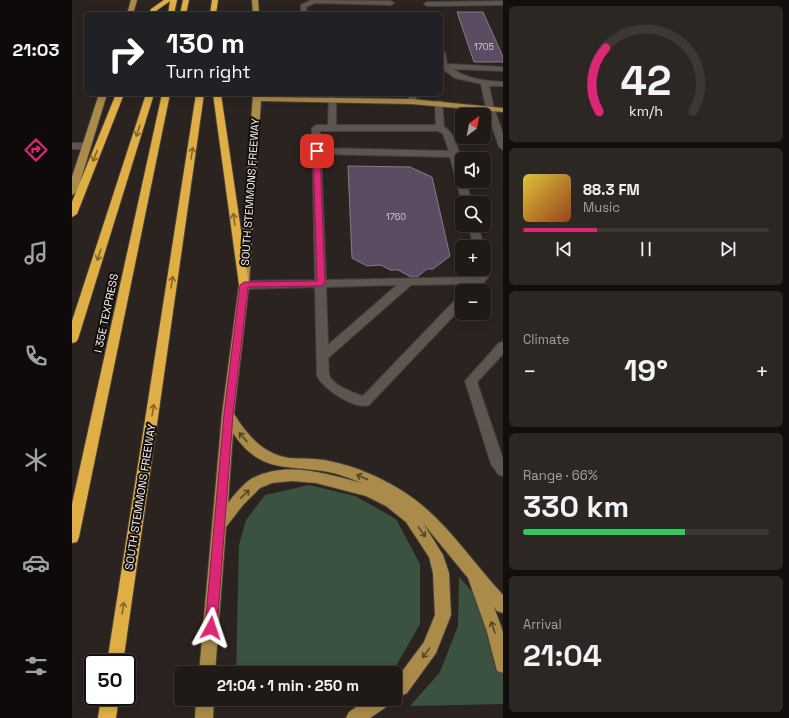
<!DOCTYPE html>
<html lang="en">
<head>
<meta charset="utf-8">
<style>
  :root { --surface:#201a17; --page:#2d2724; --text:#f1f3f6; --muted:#a2a1a1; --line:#3d3836; --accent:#db2777 }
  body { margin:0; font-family:"Space Grotesk",sans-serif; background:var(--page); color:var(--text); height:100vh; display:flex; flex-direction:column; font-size:15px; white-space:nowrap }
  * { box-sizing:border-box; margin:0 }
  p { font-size:13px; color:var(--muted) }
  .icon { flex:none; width:22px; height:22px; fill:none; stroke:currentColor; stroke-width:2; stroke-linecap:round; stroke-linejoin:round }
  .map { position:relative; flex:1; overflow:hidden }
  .sheet { display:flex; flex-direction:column; gap:6px; padding:6px; background:#120e0d; width:286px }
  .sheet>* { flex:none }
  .guide { position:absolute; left:12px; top:12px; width:359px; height:84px; border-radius:6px; box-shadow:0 2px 10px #0003,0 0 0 1px var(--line); background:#202124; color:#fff; overflow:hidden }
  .needle { width:26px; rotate:32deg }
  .tools { position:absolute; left:383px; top:108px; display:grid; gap:8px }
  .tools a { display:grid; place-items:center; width:36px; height:36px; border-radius:6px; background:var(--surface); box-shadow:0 2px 10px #0003,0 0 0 1px var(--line); font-size:20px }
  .speed { position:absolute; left:12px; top:654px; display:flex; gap:8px; font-size:20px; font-weight:700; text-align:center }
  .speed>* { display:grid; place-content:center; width:52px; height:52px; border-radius:50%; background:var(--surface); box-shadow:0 2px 10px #0003,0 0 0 1px var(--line); line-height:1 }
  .speed .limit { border:2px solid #111; border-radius:6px; background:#fff; color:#111 }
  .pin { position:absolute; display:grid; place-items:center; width:34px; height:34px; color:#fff; margin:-17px; border-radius:8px; box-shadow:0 2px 6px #0006 }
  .me { position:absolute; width:44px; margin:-22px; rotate:5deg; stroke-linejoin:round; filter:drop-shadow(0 0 3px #0008) }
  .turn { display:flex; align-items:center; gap:14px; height:84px; padding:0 16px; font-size:18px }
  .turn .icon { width:52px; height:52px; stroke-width:2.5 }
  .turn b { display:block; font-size:28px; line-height:34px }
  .big { font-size:30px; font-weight:700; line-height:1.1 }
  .sheet .tile { flex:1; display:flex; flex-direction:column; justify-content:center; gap:6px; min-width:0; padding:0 14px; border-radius:6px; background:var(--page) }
  .sheet .dial { align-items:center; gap:0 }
  .dial svg { height:104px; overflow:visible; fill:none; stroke:var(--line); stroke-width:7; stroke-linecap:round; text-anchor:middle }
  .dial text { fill:var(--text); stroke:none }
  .song { display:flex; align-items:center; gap:12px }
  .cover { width:48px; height:48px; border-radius:6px; background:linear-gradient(135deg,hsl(50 70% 55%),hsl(20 70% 35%)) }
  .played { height:4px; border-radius:2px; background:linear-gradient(90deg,var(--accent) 30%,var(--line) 30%) }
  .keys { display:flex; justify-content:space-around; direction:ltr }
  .heat { display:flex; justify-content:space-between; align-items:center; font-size:22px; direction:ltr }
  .charge { height:6px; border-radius:3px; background:linear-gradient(90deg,#34c759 66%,var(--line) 0) }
  .trip { position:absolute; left:102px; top:666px; width:228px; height:40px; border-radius:6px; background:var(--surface); box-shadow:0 2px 10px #0003,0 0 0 1px var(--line); font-weight:700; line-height:40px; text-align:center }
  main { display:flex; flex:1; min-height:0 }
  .menu { display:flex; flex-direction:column; width:72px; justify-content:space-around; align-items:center; background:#0d0a09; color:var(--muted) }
  .menu .icon { width:28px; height:28px }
  .menu .active { color:var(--accent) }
  .menu b { font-size:18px; color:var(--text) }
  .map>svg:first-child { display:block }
  .green { fill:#3a523f }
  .building { fill:#5d4a63; stroke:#847e86 }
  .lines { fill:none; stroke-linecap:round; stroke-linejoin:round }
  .minor-casing { stroke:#463f3c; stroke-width:2 }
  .major-casing { stroke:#463f3c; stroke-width:2 }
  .highway-casing { stroke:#463f3c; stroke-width:2 }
  .minor { fill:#5e5550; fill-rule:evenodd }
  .major { fill:#ab8b49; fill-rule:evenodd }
  .highway { fill:#dfaf45; fill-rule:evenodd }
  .oneway { stroke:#82662b }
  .oneway2 { stroke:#564627 }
  .route { fill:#db2777; stroke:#8e194d }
  .labels { text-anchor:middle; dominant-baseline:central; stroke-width:4; stroke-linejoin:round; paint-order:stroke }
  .number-label { font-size:9px; fill:#d2c9ce }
  .street-label { font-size:11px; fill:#f9f3f1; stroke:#110d0c }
</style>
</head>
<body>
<main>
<nav class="menu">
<b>21:03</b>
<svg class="icon active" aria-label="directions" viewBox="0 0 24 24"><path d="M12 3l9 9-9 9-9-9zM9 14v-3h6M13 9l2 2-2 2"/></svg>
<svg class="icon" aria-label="music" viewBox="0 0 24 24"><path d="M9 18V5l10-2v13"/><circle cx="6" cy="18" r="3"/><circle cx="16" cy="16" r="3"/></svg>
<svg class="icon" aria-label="phone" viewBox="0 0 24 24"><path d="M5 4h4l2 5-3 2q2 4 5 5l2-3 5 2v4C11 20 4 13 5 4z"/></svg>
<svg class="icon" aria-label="climate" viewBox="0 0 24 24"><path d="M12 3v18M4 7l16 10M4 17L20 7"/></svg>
<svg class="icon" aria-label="car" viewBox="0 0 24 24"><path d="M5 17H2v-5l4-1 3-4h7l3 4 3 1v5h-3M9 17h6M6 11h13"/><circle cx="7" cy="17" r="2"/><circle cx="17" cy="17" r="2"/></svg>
<svg class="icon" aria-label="filters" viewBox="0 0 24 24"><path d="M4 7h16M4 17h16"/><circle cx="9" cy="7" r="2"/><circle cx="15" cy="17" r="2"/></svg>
</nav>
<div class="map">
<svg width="431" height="718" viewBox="0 0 431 718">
  <rect width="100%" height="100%" fill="#2b231f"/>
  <path class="green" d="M237,485l46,11 41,23 24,45v60l-28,49h-156l3,-128 7,-25 19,-25z
    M387,577l44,49v78l-93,2 30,-34 18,-46z
    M164,699h112l-3,2h-109z"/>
  <path class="building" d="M385,12h26l20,45v5h-29z
    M276,166l62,1 22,10 18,79 -17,13h-6l-10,8h-6l-13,-7h-8l-9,-5 -14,1 -15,-8z"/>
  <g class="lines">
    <defs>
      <path id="minor" d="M239,0l80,1 3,2 -3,2 -76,-2 -9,4 1,7h-6v-9z
        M431,1v4l-76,1 -3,-2 3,-2z
        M369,51l4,2 2,11 56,3v4l-50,-2c14,10 33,12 50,13v4h-14l5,22 9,26v16l-4,-3 -13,-39 -5,-24 -26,-6 -14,-10z
        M336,94h8v9h-6z
        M257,97h3l4,2v26h100l-1,-22 1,-2h6l2,26c15,8 18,38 18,54h4l6,22h-10l-12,-46 -129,-3 5,126 151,-3 2,-8h5v-7l4,1c6,10 -4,20 -11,28h-11l5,-7 -60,1 -83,73c1,5 0,11 1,16 2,11 24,19 34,22l95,-99 4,-1v11l-93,98c-15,5 -45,-16 -52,-29l-2,-89 -71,2 -4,-1 -1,-3 1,-3 4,-1 71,-1 -3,-152 4,-3h12zM248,131h118l5,3 6,17 -128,-3zM325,285l-69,60 -2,-58z
        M0,143h14l4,3 -4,3h-14z
        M396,225h10l6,22h-10z
        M431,342v12l-26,28 26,77v17l-5,-2 -7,-10 -26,-83 34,-38z"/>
      <path id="major" d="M59,0h6l-4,14h-6z
        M180,0h6l1,14h-6z
        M27,94h8l-30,98 -5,3v-18z
        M181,94h8v3l150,2 92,9v4l-92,-8 -150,-3 -12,184 -15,129c13,21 29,40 55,44 13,1 27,0 40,3 26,5 53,17 75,31 41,26 67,69 99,103v18l-6,-2 -3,-4 9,25v41l-6,-2 -10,-39 -19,-54 -45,-55 20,32 6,18 2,42 -15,38 -29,40 -12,6h-1l1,-18 29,-39 11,-27 -2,-42 -4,-16 -23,-35 -20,-16 -20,-10 -50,-13 -24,-2 -20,2 -12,5 -17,17 -17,22 -11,146h-16l23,-259 17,-129zM161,433c26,39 50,32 90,38 14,2 26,7 39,12 -36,-9 -76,-23 -111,-4 -8,5 -17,16 -23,24z
        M124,699h18l-1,19h-18z
        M296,699h24l-3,6 -19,13h-24l3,-6z"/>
      <path id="highway" d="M92,0h13l-3,14h-6l2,-13 -14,10 -1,3h-6l2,-5z
        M111,0h6l-3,14h-6z
        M140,0h6l-2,14h-6z
        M44,94h8l-47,120 -5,3v-15z
        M74,94h8l-76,245 -2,3 -4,1v-22z
        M90,94h8l-91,443 -2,5 -5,1v-39z
        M124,94h8l-81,569h-16z
        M141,94h8l28,191 -1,3h-8l-1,-3z
        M29,697h18l-3,21h-18z"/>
    </defs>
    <use href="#minor" class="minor-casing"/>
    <use href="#major" class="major-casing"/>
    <use href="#highway" class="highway-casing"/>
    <use href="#minor" class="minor"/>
    <use href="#major" class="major"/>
    <use href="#highway" class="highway"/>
  </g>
  <defs><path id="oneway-shaft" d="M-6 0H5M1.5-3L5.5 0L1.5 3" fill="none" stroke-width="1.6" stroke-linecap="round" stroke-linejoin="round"/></defs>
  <g class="oneway">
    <use href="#oneway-shaft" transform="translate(66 131) rotate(108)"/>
    <use href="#oneway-shaft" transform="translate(120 153) rotate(-81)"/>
    <use href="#oneway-shaft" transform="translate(23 156) rotate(112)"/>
    <use href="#oneway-shaft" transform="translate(162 219) rotate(-98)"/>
    <use href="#oneway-shaft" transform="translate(27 255) rotate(108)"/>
    <use href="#oneway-shaft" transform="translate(100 282) rotate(-81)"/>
    <use href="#oneway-shaft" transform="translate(81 410) rotate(-81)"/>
    <use href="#oneway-shaft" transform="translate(51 608) rotate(-81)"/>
  </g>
  <g class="oneway2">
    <use href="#oneway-shaft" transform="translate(171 437) rotate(-132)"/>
    <use href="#oneway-shaft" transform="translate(290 477) rotate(-156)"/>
    <use href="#oneway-shaft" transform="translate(173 494) rotate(-44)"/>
    <use href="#oneway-shaft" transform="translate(350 532) rotate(54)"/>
    <use href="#oneway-shaft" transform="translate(421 627) rotate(-109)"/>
    <use href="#oneway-shaft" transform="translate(354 653) rotate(126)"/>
  </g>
  <path class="route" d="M245,149l3,2 5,132 -4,3 -73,1 -15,127 -16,214 -1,4 -5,2 -4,-2 -2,-4 19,-214 16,-129 4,-3 73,-1 -4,-130z"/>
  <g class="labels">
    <g class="number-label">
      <text x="412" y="47">1705</text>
      <text x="324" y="217">1760</text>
    </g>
    <g class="street-label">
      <text transform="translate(178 192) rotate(-86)">SOUTH STEMMONS FREEWAY</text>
      <text transform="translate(34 313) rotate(-78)">I 35E TEXPRESS</text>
      <text transform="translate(68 497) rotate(-81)">SOUTH STEMMONS FREEWAY</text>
    </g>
  </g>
</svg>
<div class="tools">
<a><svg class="needle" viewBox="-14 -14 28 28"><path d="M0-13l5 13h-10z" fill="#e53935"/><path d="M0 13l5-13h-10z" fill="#a2a1a1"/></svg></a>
<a><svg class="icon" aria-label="sound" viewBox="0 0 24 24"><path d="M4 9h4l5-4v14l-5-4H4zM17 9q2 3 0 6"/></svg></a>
<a><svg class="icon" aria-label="search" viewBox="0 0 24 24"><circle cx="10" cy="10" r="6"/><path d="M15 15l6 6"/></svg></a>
<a>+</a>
<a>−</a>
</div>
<div class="speed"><div class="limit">50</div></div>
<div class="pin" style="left:245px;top:151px;background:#d93025"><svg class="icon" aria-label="arrive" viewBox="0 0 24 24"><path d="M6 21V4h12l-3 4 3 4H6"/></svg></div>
<svg class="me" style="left:139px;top:628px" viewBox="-20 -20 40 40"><path d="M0-17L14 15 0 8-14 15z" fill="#db2777" stroke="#fff" stroke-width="4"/></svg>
<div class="trip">21:04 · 1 min · 250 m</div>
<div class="guide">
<div class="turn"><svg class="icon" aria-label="right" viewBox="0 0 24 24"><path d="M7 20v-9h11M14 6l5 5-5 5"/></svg><div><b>130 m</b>Turn right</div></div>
</div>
</div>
<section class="sheet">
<div class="tile dial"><svg viewBox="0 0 100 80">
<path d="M14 69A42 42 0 1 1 86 69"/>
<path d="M14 69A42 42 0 0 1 19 20" stroke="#db2777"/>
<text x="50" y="56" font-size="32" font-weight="700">42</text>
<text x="50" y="72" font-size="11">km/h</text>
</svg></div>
<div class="tile">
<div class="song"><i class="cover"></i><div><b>88.3 FM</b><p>Music</p></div></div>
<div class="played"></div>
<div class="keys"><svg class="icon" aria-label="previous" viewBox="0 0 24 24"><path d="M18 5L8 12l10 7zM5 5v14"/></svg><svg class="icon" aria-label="pause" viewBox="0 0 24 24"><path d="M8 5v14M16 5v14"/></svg><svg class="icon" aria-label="next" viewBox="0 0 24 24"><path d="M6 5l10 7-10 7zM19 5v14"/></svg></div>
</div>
<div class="tile"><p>Climate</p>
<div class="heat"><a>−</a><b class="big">19°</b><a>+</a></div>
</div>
<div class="tile"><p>Range · 66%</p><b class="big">330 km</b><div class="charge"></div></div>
<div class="tile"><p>Arrival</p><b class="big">21:04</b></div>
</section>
</main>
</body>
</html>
